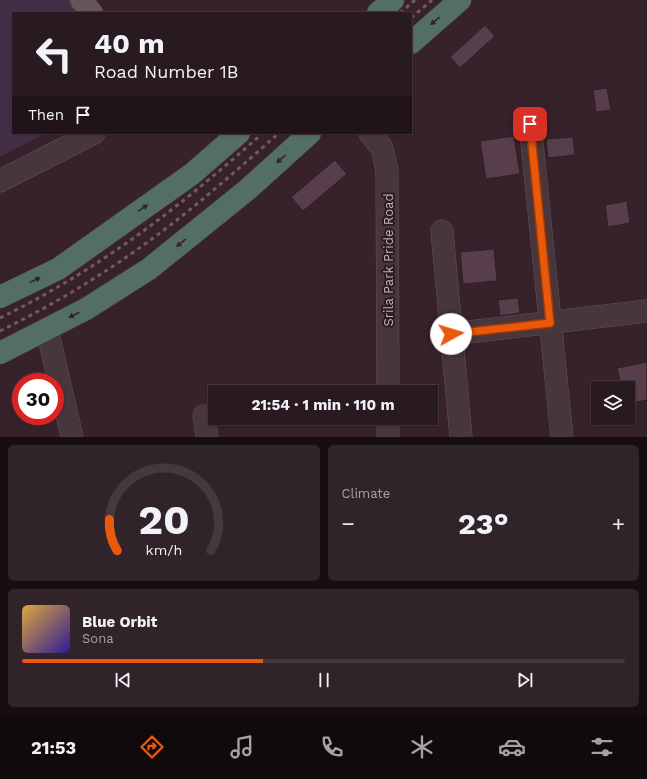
<!DOCTYPE html>
<html lang="en">
<head>
<meta charset="utf-8">
<style>
  :root { --surface:#291a21; --page:#31232a; --text:#f1f3f6; --muted:#a5a1a5; --line:#45383f; --accent:#ea580c }
  body { margin:0; font-family:"Work Sans",sans-serif; background:var(--page); color:var(--text); height:100vh; display:flex; flex-direction:column; font-size:15px; white-space:nowrap }
  * { box-sizing:border-box; margin:0 }
  p { font-size:13px; color:var(--muted) }
  .icon { flex:none; width:22px; height:22px; fill:none; stroke:currentColor; stroke-width:2; stroke-linecap:round; stroke-linejoin:round }
  .map { position:relative; height:437px; overflow:hidden }
  .drawer { display:flex; flex-direction:column; gap:8px; padding:8px; background:#170e12; flex:1 }
  .drawer>* { flex:none }
  .guide { position:absolute; left:12px; top:12px; width:400px; height:122px; border-radius:0px; box-shadow:0 1px 3px #0004,0 0 0 1px var(--line); background:#291a21; color:var(--text); overflow:hidden }
  .buttons { position:absolute; left:591px; top:381px; display:grid; gap:8px }
  .buttons a { display:grid; place-items:center; width:44px; height:44px; border-radius:0px; background:var(--surface); box-shadow:0 1px 3px #0004,0 0 0 1px var(--line); font-size:20px }
  .speed { position:absolute; left:12px; top:373px; display:flex; gap:8px; font-size:20px; font-weight:700; text-align:center }
  .speed>* { display:grid; place-content:center; width:52px; height:52px; border-radius:50%; background:var(--surface); box-shadow:0 1px 3px #0004,0 0 0 1px var(--line); line-height:1 }
  .speed .limit { border:6px solid #d22; background:#fff; color:#111 }
  .pin { position:absolute; display:grid; place-items:center; width:34px; height:34px; color:#fff; margin:-17px; border-radius:8px; box-shadow:0 2px 6px #0006 }
  .me { position:absolute; width:44px; margin:-22px; rotate:84deg; stroke-linejoin:round; filter:drop-shadow(0 0 3px #0008) }
  .turn { display:flex; align-items:center; gap:14px; height:84px; padding:0 16px; font-size:18px }
  .turn .icon { width:52px; height:52px; stroke-width:2.5 }
  .turn b { display:block; font-size:28px; line-height:34px }
  .then { display:flex; align-items:center; height:38px; padding:0 16px; background:#0003; gap:8px; font-size:15px }
  .big { font-size:30px; font-weight:700; line-height:1.1 }
  .drawer .tile { flex:1; display:flex; flex-direction:column; justify-content:center; gap:6px; min-width:0; padding:0 14px; border-radius:6px; background:var(--page) }
  .drawer .dial { align-items:center; gap:0 }
  .dial svg { height:104px; overflow:visible; fill:none; stroke:var(--line); stroke-width:7; stroke-linecap:round; text-anchor:middle }
  .dial text { fill:var(--text); stroke:none }
  .song { display:flex; align-items:center; gap:12px }
  .cover { width:48px; height:48px; border-radius:6px; background:linear-gradient(135deg,hsl(40 70% 55%),hsl(250 70% 35%)) }
  .played { height:4px; border-radius:2px; background:linear-gradient(90deg,var(--accent) 40%,var(--line) 40%) }
  .keys { display:flex; justify-content:space-around; direction:ltr }
  .heat { display:flex; justify-content:space-between; align-items:center; font-size:22px; direction:ltr }
  .drawer .tiles { flex:1; display:grid; gap:8px; grid-template-columns:1fr 1fr }
  .tile:last-child { grid-column:span 2 }
  .trip { position:absolute; left:208px; top:385px; width:230px; height:40px; border-radius:0px; background:var(--surface); box-shadow:0 1px 3px #0004,0 0 0 1px var(--line); font-weight:700; line-height:40px; text-align:center }
  .tabs { display:flex; height:64px; justify-content:space-around; align-items:center; background:#100a0d; color:var(--muted) }
  .tabs .icon { width:28px; height:28px }
  .tabs .active { color:var(--accent) }
  .tabs b { font-size:18px; color:var(--text) }
  .map>svg:first-child { display:block }
  .green { fill:#422f45 }
  .building { fill:#573e4a; stroke:#2f1d25 }
  .lines { fill:none; stroke-linecap:round; stroke-linejoin:round }
  .minor-casing { stroke:#635058; stroke-width:23 }
  .major-casing { stroke:#513f47; stroke-width:23 }
  .highway-casing { stroke:#503d45; stroke-width:23 }
  .minor { stroke:#48363d; stroke-width:22 }
  .major { stroke:#68545c; stroke-width:22 }
  .highway { stroke:#536e63; stroke-width:22 }
  .rail { stroke:#715a64; stroke-width:3; stroke-dasharray:4 4; stroke-linecap:butt }
  .oneway { fill:#312329 }
  .route-casing { stroke:#983908; stroke-width:10 }
  .route { stroke:#ea580c; stroke-width:7 }
  .labels { text-anchor:middle; dominant-baseline:central; stroke-width:4; stroke-linejoin:round; paint-order:stroke }
  .street-label { font-size:13px; fill:#c4b0b8; stroke:#2d1b23 }
</style>
</head>
<body>
<div class="map">
<svg width="647" height="437" viewBox="0 0 647 437">
  <rect width="100%" height="100%" fill="#37222c"/>
  <path class="green" d="M0,0h72l9,13h-68v120h33l-46,24z"/>
  <path class="building" d="M485,25l10,11 -35,32 -10,-11z
    M607,88l4,22 -15,2 -3,-22z
    M514,136l6,38 -34,5 -6,-38z
    M573,137l2,18 -27,3 -2,-19z
    M335,160l12,14 -44,37 -12,-14z
    M627,201l3,22 -22,4 -3,-22z
    M494,249l3,32 -34,3 -3,-32z
    M518,298l2,15 -20,3 -2,-16z
    M647,362v38l-19,4v-16h-6l-5,-20z"/>
  <g class="lines">
    <defs>
      <path id="minor" d="M530,124l32,313
        M370,133l12,15 5,22 1,222
        M0,181l94,-48
        M442,231l19,206
        M47,329l25,108
        M451,334l196,-23
        M204,416l3,21
        M388,418v19"/>
      <path id="major" d="M81,0l11,13"/>
      <path id="highway" d="M378,13l15,-13
        M411,43l49,-43
        M0,297l58,-28 134,-95 47,-41
        M0,353l86,-44 63,-40 98,-79 63,-57"/>
    </defs>
    <use href="#minor" class="minor-casing"/>
    <use href="#major" class="major-casing"/>
    <use href="#highway" class="highway-casing"/>
    <use href="#minor" class="minor"/>
    <use href="#major" class="major"/>
    <use href="#highway" class="highway"/>
    <path class="rail" d="M400,13l15,-13
      M411,18l21,-18
      M0,318c47,-23 93,-51 135,-81 45,-32 87,-68 128,-104
      M0,331c61,-30 119,-66 173,-108 36,-28 71,-59 106,-90"/>
  </g>
  <defs><path id="oneway-solid" d="M-6-.8H1V-3.2L6.5 0L1 3.2V.8H-6Z"/></defs>
  <g class="oneway">
    <use href="#oneway-solid" transform="translate(435 21) rotate(139)"/>
    <use href="#oneway-solid" transform="translate(281 159) rotate(138)"/>
    <use href="#oneway-solid" transform="translate(143 208) rotate(-35)"/>
    <use href="#oneway-solid" transform="translate(181 243) rotate(141)"/>
    <use href="#oneway-solid" transform="translate(35 280) rotate(-26)"/>
    <use href="#oneway-solid" transform="translate(74 315) rotate(153)"/>
  </g>
  <g class="lines">
    <defs>
      <path id="route" d="M451,334l99,-11 -20,-199"/>
    </defs>
    <use href="#route" class="route-casing"/>
    <use href="#route" class="route"/>
  </g>
  <g class="labels">
    <g class="street-label">
      <text transform="translate(388 260) rotate(-90)">Srila Park Pride Road</text>
    </g>
  </g>
</svg>
<div class="buttons">
<a><svg class="icon" aria-label="layers" viewBox="0 0 24 24"><path d="M12 4l9 5-9 5-9-5zM3 14l9 5 9-5"/></svg></a>
</div>
<div class="speed"><div class="limit">30</div></div>
<div class="pin" style="left:530px;top:124px;background:#d93025"><svg class="icon" aria-label="arrive" viewBox="0 0 24 24"><path d="M6 21V4h12l-3 4 3 4H6"/></svg></div>
<svg class="me" style="left:451px;top:334px" viewBox="-20 -20 40 40"><circle r="19" fill="#fff"/><path d="M0-13L10 11 0 6-10 11z" fill="#ea580c"/></svg>
<div class="trip">21:54 · 1 min · 110 m</div>
<div class="guide">
<div class="turn"><svg class="icon" aria-label="left" viewBox="0 0 24 24"><path d="M17 20v-9H6M10 6l-5 5 5 5"/></svg><div><b>40 m</b>Road Number 1B</div></div>
<div class="then">Then<svg class="icon" aria-label="arrive" viewBox="0 0 24 24"><path d="M6 21V4h12l-3 4 3 4H6"/></svg></div>
</div>
</div>
<section class="drawer">
<div class="tiles">
<div class="tile dial"><svg viewBox="0 0 100 80">
<path d="M14 69A42 42 0 1 1 86 69"/>
<path d="M14 69A42 42 0 0 1 8 45" stroke="#ea580c"/>
<text x="50" y="56" font-size="32" font-weight="700">20</text>
<text x="50" y="72" font-size="11">km/h</text>
</svg></div>
<div class="tile"><p>Climate</p>
<div class="heat"><a>−</a><b class="big">23°</b><a>+</a></div>
</div>
<div class="tile">
<div class="song"><i class="cover"></i><div><b>Blue Orbit</b><p>Sona</p></div></div>
<div class="played"></div>
<div class="keys"><svg class="icon" aria-label="previous" viewBox="0 0 24 24"><path d="M18 5L8 12l10 7zM5 5v14"/></svg><svg class="icon" aria-label="pause" viewBox="0 0 24 24"><path d="M8 5v14M16 5v14"/></svg><svg class="icon" aria-label="next" viewBox="0 0 24 24"><path d="M6 5l10 7-10 7zM19 5v14"/></svg></div>
</div>
</div>
</section>
<nav class="tabs">
<b>21:53</b>
<svg class="icon active" aria-label="directions" viewBox="0 0 24 24"><path d="M12 3l9 9-9 9-9-9zM9 14v-3h6M13 9l2 2-2 2"/></svg>
<svg class="icon" aria-label="music" viewBox="0 0 24 24"><path d="M9 18V5l10-2v13"/><circle cx="6" cy="18" r="3"/><circle cx="16" cy="16" r="3"/></svg>
<svg class="icon" aria-label="phone" viewBox="0 0 24 24"><path d="M5 4h4l2 5-3 2q2 4 5 5l2-3 5 2v4C11 20 4 13 5 4z"/></svg>
<svg class="icon" aria-label="climate" viewBox="0 0 24 24"><path d="M12 3v18M4 7l16 10M4 17L20 7"/></svg>
<svg class="icon" aria-label="car" viewBox="0 0 24 24"><path d="M5 17H2v-5l4-1 3-4h7l3 4 3 1v5h-3M9 17h6M6 11h13"/><circle cx="7" cy="17" r="2"/><circle cx="17" cy="17" r="2"/></svg>
<svg class="icon" aria-label="filters" viewBox="0 0 24 24"><path d="M4 7h16M4 17h16"/><circle cx="9" cy="7" r="2"/><circle cx="15" cy="17" r="2"/></svg>
</nav>
</body>
</html>
